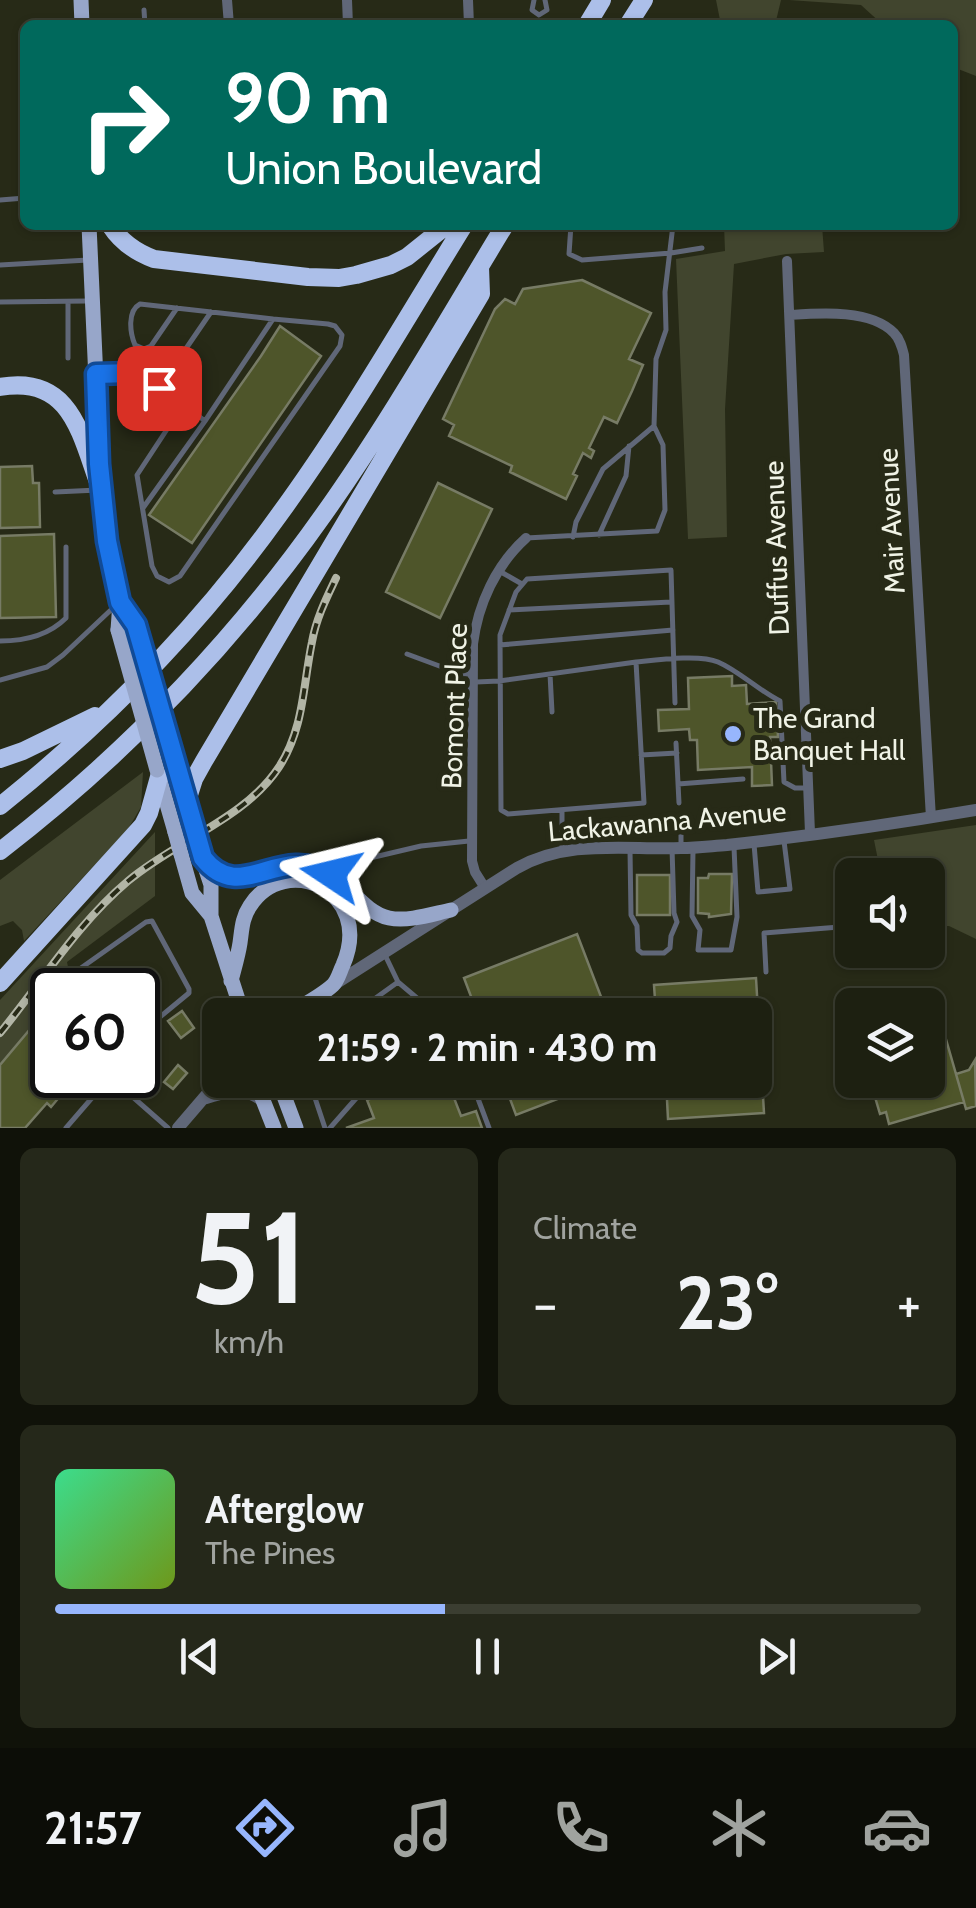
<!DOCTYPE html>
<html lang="en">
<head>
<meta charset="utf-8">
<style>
  :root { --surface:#1d2011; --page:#25281a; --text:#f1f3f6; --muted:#a0a39f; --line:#3b3e31; --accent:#97b6fd }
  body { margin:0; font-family:Cabin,sans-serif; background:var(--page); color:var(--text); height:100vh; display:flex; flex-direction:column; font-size:38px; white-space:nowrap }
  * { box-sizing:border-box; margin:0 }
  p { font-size:32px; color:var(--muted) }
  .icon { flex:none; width:55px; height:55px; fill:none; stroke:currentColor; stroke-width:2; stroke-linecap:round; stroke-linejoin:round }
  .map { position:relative; height:1128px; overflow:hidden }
  .details { display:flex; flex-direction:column; gap:20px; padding:20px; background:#101209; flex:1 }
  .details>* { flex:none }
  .guide { position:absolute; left:20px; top:20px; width:938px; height:210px; border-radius:15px; box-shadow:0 2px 8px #0004,0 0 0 2px var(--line); background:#00695c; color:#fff; overflow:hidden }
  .controls { position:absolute; left:835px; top:858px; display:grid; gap:20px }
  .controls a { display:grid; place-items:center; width:110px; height:110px; border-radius:15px; background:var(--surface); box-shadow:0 2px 8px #0004,0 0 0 2px var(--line); font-size:50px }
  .speed { position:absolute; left:30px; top:968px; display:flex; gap:20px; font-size:50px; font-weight:700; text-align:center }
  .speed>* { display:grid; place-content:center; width:130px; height:130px; border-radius:50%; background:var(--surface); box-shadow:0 2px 8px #0004,0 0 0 2px var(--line); line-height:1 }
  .speed .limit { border:5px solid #111; border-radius:15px; background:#fff; color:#111 }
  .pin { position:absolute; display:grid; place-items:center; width:85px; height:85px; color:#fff; margin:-42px; border-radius:20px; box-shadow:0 5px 15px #0006 }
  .me { position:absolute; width:110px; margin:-55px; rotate:280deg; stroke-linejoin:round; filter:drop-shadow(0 0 8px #0008) }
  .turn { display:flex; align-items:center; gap:35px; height:210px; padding:0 40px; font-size:45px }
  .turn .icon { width:130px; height:130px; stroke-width:2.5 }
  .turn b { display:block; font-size:70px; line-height:85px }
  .big { font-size:75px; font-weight:800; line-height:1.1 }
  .details .widget { flex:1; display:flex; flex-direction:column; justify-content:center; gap:15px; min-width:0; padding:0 35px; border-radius:15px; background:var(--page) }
  .details .dial { align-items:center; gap:0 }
  .dial b { font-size:130px; line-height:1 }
  .song { display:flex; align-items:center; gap:30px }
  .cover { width:120px; height:120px; border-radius:15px; background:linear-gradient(135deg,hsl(150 70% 55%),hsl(80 70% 35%)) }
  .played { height:10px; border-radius:5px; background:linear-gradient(90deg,var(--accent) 45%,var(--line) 45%) }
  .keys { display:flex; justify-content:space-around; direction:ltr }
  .heat { display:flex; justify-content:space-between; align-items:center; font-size:55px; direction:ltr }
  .details .tiles { flex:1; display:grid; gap:20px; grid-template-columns:1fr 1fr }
  .widget:last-child { grid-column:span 2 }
  .trip { position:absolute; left:202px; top:998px; width:570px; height:100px; border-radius:15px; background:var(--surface); box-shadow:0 2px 8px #0004,0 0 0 2px var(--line); font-weight:800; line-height:100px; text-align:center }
  .tab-bar { display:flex; height:160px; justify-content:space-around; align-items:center; background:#0c0d07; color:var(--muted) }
  .tab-bar .icon { width:70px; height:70px }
  .tab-bar .on { color:var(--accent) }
  .tab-bar b { font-size:45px; color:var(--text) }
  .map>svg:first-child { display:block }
  .green { fill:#41452e }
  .building { fill:#4e552a; stroke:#777b65; stroke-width:2.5 }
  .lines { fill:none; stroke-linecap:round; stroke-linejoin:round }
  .service { stroke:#606778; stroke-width:5 }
  .minor { stroke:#606778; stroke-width:10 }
  .tertiary { stroke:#606778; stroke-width:12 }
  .primary { stroke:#97a6c9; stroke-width:15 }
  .motorway { stroke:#acbfe9; stroke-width:18 }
  .rail-casing { stroke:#b2b5a6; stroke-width:8 }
  .rail { stroke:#272a17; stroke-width:4; stroke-dasharray:11; stroke-linecap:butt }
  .primary-bridge { stroke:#97a6c9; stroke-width:15 }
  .route-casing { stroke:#114b97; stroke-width:25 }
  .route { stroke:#1a73e8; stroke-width:18 }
  .poi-dot { fill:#97b6fd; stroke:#272a17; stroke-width:4 }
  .labels { text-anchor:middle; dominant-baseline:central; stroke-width:10; stroke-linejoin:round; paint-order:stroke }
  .street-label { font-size:28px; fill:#f0f3e6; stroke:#272a17 }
  .poi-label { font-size:28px; fill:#f0f3e6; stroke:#272a17; text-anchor:start }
</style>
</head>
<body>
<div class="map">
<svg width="976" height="1128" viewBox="0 0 976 1128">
  <rect width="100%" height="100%" fill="#272a17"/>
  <path class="green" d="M716,0h65l-6,25h-54z
    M789,0h187v76l-23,-9 -1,-42h-69l-22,-20z
    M724,225h98l2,27 -38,2 -52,10 -9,145 2,128 -39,2 -12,-280 49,-8z
    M143,772l-2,35 -13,22 -104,112 -2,-11 -9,-9 -13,5v-46z
    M976,825v114l-27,-13h-15l-4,-12h-2v-39h-47l-7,-35z
    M155,832v64l-88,66 4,19 -8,9h-11v13l-52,62v-65z"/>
  <path class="building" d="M582,280l69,33 -22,46 14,6 -11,26 -15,32 -13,-6 -15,31 5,3 -3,7 -8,-5 -10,21 4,2 -11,23 -56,-27 2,-6 -63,-30 5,-11 -11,-6 52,-110 10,-10 10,5 8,-15z
    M280,326l41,30 -129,187 -43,-28 112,-159z
    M32,466l1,17h6l1,44 -40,1v-61z
    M438,483l54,26 -52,109 -54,-26z
    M54,534l2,83 -56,1v-82z
    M732,676v10l14,-1 1,19 29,-2 2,35h-8l2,48 -20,1v-19l-54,3 -1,-30h-7l-1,-11 -30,2 -1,-21 31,-1 -1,-31z
    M709,874h23l-1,40 -22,3v-3l-11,-1v-35h10z
    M637,875h33v40h-33z
    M577,934l31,81h-130l-14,-37z
    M756,978l8,135 -96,6 -2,-39h89v-65h-99l-2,-30z
    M52,1003v72h27l-3,3 3,2 -10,12 -3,-3 -15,18 -4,-4 -22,25h-25v-63z
    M182,1011l12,17 -13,10 -13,-17z
    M941,1022l23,80 -75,22 -3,-12 -6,2 -10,-34h58v-54z
    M975,1060l1,46 -10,3 -10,-35 13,-4z
    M178,1065l9,8 -14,16 -9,-7z
    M418,1080h29l14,36 15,-5 6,17h-136l28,-10 -7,-18z
    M503,1080h50l7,18 -44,17z"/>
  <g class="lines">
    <path class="service" d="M534,0l-2,10 7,5 8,-5 -2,-10
      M144,10l1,15
      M0,200l25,-2
      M571,225l-2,29 13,6 89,-7 31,-5
      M0,265l88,-5
      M0,302l87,-1
      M177,308l-26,38 -7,3 -9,-4c-5,-12 -8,-34 5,-41l133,15
      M68,358v-56
      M99,374c10,0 22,-2 32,-1 23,4 55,34 74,48l68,-102 55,5 7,2 7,9 -2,11 -160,230 -11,6 -12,-6 -5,-10 -15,-91 46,-70
      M159,388l52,-76
      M55,492l43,-2
      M143,508l62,-87
      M599,535l27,-59 3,-30
      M573,537l3,-15 27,-53 51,-43
      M526,538l131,-7 8,-21 -2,-65 -9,-19 2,-67 10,-29 -1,-38 8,-67
      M501,572l21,12
      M509,610l162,-8
      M0,641c24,0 49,-6 66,-23v-71
      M500,645l173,-15
      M407,654l54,20h10
      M550,674l2,38
      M0,680l47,-13 16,-12 51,-48
      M476,682l23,-1 137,-19
      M675,703c-1,-44 -3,-88 -4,-133l-144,9 -11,13 -16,43 1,175 7,4 136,-11 -8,-141c20,-2 64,-8 82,0 21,9 40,28 62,39l4,81 11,6h11
      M676,743l3,60
      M641,755l36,-2
      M678,784l65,-5
      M681,828v17
      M754,844l4,48 32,-3 -6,-48
      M562,850v-40
      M630,850l1,65 6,11 1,24 4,3h22l6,-5 1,-12 6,-14 -3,-9 -2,-65
      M693,850l-1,66 8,14 -2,20h33l6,-33 -3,-70
      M336,856l17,6 68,-16 48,-5
      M766,972l-2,-39 88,-7
      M398,982l39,33
      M112,990l-30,-17 -1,-5 65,-46 6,-1 37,68v4l-40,33 -11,15
      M138,1012l11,14
      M352,1015l46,-33 -13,-27
      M110,1077l58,51
      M309,1080l16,48
      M471,1080l18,48
      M66,1128l44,-51
      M330,1128l29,-33 35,-15"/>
    <path class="minor" d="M227,0l2,25
      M347,0l1,25
      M468,0l1,25
      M787,261l23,572
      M790,315c30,-2 81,-6 104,18 6,6 8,14 10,22l27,463
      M485,888l-10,-16 -3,-11 1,-217c5,-40 23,-79 53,-106"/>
    <path class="tertiary" d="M335,984l182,-116c51,-29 108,-18 164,-20 15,0 31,-2 46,-3 83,-9 167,-21 249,-35
      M203,1099c25,-7 38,-15 61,3
      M178,1128l42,-49"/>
    <path class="primary" d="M81,0l1,25
      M89,225l12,265 6,51 13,61 -2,28
      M177,765l16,58
      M158,773l17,59
      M181,854l11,39 19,23
      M203,859c34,40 59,1 101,5 39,4 53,47 85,54 19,4 43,-4 62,-8
      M204,864l7,21v31l32,99
      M231,981c3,-12 7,-25 9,-38 2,-14 2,-25 10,-37 35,-55 125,-15 93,59 -3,6 -5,15 -10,20 -13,12 -32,21 -46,30
      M255,1080l19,48
      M278,1080l18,48"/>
    <path class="motorway" d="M587,25l15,-25
      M628,25l16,-25
      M110,225c11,17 25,27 44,34l154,18 31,1 17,-3 35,-10 16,-8 40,-32
      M0,387c73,-13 81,51 101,103
      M0,759l23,-8 72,-35
      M187,801l7,-22 10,-18 277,-467 -1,-27
      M0,806c105,-84 201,-182 279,-291 68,-93 125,-193 185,-290
      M0,851c125,-96 233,-208 324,-337 66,-93 122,-192 181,-289
      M0,983l143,-158 6,-12 10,-36"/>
    <defs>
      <path id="rail" d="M0,1033c42,-51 77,-109 128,-152 47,-40 117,-62 151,-114 25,-38 24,-82 33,-125 4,-23 14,-43 24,-64"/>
    </defs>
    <use href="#rail" class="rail-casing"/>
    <use href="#rail" class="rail"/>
    <path class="primary-bridge" d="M136,625l41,140
      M118,630l39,140
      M193,823l6,23
      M175,832l6,22"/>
  </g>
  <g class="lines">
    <defs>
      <path id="route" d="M159,388l-28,-15 -35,1 3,90 8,77 13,61 16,23 67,233c38,48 74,-15 128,16"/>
    </defs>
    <use href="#route" class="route-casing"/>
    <use href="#route" class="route"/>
  </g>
  <circle class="poi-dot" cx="733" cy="734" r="10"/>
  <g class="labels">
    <g class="street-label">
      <text transform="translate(891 521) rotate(-93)">Mair Avenue</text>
      <text transform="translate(776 548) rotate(-92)">Duffus Avenue</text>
      <text transform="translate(454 706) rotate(-88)">Bomont Place</text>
      <text transform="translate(667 821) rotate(-5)">Lackawanna Avenue</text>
    </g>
    <g class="poi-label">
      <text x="753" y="718">The Grand<tspan x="753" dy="32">Banquet Hall</tspan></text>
    </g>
  </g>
</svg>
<div class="controls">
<a><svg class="icon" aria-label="sound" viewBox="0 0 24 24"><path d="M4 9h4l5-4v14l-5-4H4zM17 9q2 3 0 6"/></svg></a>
<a><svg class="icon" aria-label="layers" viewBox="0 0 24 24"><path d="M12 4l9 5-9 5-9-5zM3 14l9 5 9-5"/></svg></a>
</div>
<div class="speed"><div class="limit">60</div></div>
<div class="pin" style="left:159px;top:388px;background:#d93025"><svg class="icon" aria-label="arrive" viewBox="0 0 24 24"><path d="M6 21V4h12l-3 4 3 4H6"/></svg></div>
<svg class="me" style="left:331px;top:874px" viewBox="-20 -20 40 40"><path d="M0-17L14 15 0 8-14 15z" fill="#1a73e8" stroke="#fff" stroke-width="4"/></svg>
<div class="trip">21:59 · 2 min · 430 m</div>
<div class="guide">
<div class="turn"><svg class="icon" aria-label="right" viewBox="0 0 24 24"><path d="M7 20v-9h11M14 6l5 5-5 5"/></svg><div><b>90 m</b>Union Boulevard</div></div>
</div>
</div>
<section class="details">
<div class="tiles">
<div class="widget dial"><b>51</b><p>km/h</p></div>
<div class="widget"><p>Climate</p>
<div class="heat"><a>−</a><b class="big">23°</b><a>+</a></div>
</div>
<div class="widget">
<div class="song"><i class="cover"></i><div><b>Afterglow</b><p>The Pines</p></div></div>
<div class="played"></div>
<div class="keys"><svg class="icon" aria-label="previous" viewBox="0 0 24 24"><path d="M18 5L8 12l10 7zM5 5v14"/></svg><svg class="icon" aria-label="pause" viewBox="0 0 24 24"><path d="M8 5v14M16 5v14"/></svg><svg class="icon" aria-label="next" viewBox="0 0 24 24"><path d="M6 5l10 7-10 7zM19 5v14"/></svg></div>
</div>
</div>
</section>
<nav class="tab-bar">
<b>21:57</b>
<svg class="icon on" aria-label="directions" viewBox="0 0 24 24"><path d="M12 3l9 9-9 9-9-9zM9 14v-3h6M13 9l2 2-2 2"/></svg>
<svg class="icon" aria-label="music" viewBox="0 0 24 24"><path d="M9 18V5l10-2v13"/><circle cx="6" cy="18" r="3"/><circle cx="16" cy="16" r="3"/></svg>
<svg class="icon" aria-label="phone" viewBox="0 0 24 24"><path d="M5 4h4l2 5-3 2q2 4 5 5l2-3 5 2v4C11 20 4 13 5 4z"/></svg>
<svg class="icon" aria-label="climate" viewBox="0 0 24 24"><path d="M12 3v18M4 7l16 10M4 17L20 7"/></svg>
<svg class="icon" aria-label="car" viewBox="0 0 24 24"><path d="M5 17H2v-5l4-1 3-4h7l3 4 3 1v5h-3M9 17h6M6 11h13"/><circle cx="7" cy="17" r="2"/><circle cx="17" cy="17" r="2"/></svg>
</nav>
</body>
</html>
